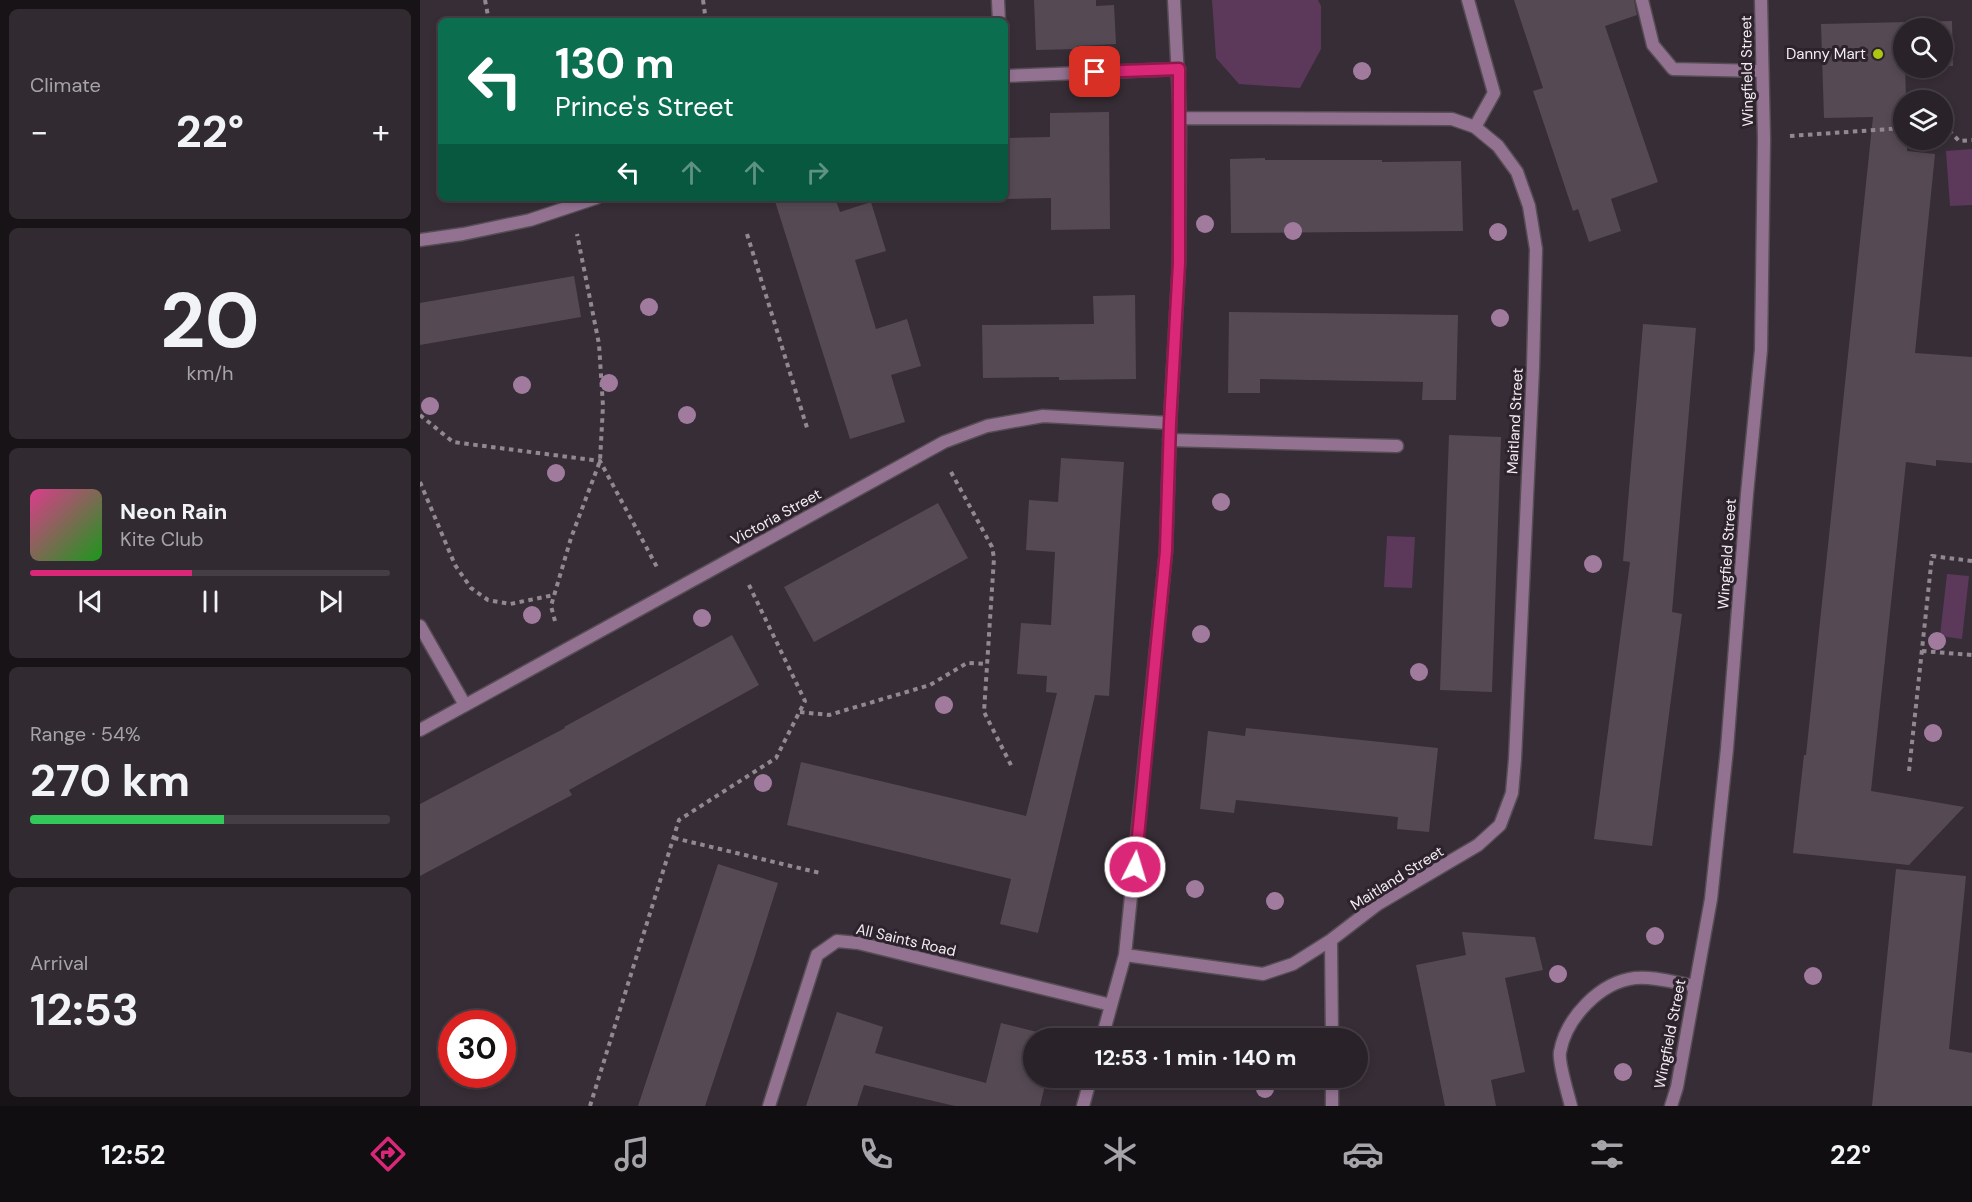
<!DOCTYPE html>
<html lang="en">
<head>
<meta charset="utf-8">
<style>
  :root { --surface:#292228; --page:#312a30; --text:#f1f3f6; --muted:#a5a4a8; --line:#453f45; --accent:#db2777 }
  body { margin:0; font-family:"DM Sans",sans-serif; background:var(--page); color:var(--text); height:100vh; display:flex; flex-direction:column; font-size:22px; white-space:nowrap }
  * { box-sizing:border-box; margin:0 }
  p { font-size:20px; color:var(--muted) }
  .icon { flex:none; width:33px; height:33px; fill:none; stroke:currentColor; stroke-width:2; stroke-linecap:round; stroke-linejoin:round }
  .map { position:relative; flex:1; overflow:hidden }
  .details { display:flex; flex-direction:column; gap:9px; padding:9px; background:#171316; width:420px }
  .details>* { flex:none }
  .hud { position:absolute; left:18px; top:18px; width:570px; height:183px; border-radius:9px; box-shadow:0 3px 9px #0003,0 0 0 2px var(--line); background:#0b6e4f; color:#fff; overflow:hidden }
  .controls { position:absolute; left:1473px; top:18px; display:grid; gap:12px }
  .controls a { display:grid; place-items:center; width:60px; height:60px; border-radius:50%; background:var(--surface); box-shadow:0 3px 9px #0003,0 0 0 2px var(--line); font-size:30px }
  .speed { position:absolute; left:18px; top:1010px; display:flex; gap:12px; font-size:30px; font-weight:700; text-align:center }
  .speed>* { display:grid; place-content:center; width:78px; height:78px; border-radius:50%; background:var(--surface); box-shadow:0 3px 9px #0003,0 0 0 2px var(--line); line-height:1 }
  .speed .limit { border:9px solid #d22; background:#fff; color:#111 }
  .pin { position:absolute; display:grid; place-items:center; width:51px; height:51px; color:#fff; margin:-26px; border-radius:12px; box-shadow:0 3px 9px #0006 }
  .me { position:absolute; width:66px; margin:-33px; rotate:5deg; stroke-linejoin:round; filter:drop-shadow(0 0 4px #0008) }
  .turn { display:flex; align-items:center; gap:21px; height:126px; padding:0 18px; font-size:27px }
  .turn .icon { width:78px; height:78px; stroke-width:2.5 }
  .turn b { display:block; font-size:42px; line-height:51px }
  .lanes { display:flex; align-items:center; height:57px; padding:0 18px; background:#0003; justify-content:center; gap:30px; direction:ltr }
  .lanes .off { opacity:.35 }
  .big { font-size:45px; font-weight:700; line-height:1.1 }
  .details .card { flex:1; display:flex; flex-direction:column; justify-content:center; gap:9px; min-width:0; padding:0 21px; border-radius:9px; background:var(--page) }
  .details .dial { align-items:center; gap:0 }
  .dial b { font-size:78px; line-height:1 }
  .song { display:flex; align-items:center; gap:18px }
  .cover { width:72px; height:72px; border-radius:9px; background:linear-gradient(135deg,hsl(330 70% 55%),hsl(120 70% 35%)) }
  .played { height:6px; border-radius:3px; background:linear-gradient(90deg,var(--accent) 45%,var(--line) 45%) }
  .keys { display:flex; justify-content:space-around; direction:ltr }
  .heat { display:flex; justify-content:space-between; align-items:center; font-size:33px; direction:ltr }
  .charge { height:9px; border-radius:4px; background:linear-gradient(90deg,#34c759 54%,var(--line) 0) }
  .trip { position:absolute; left:603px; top:1028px; width:345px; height:60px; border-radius:30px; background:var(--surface); box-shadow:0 3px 9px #0003,0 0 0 2px var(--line); font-weight:700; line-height:60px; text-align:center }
  .dock { display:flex; height:96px; justify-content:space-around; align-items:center; background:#100e10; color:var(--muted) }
  .dock .icon { width:42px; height:42px }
  .dock .current { color:var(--accent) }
  .dock b { font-size:27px; color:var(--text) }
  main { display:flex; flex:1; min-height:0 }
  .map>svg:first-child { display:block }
  .green { fill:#5c395a }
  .building { fill:#554a54 }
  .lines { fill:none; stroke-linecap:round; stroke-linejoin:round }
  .lane-casing { stroke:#554c54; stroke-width:15 }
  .street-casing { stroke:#554c54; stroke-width:15 }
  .path { stroke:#918890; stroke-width:4; stroke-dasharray:4.5 4.5; stroke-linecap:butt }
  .lane { stroke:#937291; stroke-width:12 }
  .street { stroke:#937291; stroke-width:12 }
  .tree { fill:#a17b9e }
  .route-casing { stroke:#8e194d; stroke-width:15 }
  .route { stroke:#db2777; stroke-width:10 }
  .poi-dot { fill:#adc60f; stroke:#2d232c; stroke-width:2 }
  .labels { text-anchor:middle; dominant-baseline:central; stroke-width:6; stroke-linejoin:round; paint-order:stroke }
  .poi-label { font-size:15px; fill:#f4edf3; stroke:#2d232c; text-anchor:end }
  .street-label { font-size:15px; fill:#f4edf3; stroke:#2d232c }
</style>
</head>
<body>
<main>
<section class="details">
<div class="card"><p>Climate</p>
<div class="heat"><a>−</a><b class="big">22°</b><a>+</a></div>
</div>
<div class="card dial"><b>20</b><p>km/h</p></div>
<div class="card">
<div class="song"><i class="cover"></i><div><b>Neon Rain</b><p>Kite Club</p></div></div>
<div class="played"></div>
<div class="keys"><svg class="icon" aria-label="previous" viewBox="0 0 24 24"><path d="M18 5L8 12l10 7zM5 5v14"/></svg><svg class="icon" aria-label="pause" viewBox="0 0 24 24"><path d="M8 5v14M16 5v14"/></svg><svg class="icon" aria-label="next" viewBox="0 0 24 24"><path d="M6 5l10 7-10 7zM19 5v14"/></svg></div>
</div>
<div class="card"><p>Range · 54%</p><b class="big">270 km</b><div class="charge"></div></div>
<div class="card"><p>Arrival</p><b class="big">12:53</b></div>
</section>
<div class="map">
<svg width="1552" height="1106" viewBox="0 0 1552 1106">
  <rect width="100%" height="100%" fill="#372d36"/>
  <path class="green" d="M792,0h106l3,6v43l-21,39 -61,-4 -23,-26z
    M1552,149v56l-22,1 -4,-55z
    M967,536l28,1 -3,51 -28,-1z
    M1527,574l22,2 -7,63 -22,-3z"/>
  <path class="building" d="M614,0h62v6l18,-1 2,39 -39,2v3l-41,1z
    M1094,0h120l3,15 -32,11 53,156 -47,17 10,32 -32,11 -11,-33 -5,2 -40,-120 10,-3z
    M1532,21l1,45h-11v-38h-38l2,72h-2v40h3v11l28,3 -20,199 57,4v106l-36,-3v6l-30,-4 -35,329 93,16 -55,58 -116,-12 11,-98h2l67,-638 -49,1 -3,-94z
    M689,112l1,117 -59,1v-32l-46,1v-61l45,-1v-24z
    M845,158v2h117v2l79,-1 2,70 -232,2 -1,-74z
    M354,198h61l5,14 31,-10 15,49 -31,9 21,69 31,-10 14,47 -30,9 14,47 -55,17z
    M154,276l7,41 -161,28v-42z
    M715,295l1,84 -77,1v-3l-76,1 -1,-53 112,-1 -1,-28z
    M809,312l229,3 -2,85h-34l1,-18 -163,-3v14h-32z
    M1223,324l53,4 -24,284 10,2 -30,232 -58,-7 36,-277 -7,-1z
    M1029,435l52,2 -9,255 -52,-2z
    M641,458l63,4 -15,234 -14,-1 -57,238 -38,-9 11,-45 -224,-54 14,-63 225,54 31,-123 -11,-1 1,-16 -30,-2 4,-51 30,2 4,-73 -29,-2 3,-50 29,2z
    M518,503l30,55 -154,84 -30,-55z
    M312,635l27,50 -190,105 3,5 -152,81v-72l145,-76 -1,-1z
    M826,728l192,20 -9,84 -32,-3 1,-12 -162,-17 -2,13 -34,-4 8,-78 37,5z
    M298,864l60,19 -24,76 -49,147h-67z
    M1476,869l70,7 -17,173 23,4v53h-100z
    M1042,932l73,5 8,33 -38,8 20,94 -34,8 5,26h-51l-29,-141 50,-10z
    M417,1012l46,15 -8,26 111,30 15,-60 56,14 -23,1v39h13l-7,29h-85l-91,-21 -7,21h-51z"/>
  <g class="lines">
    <defs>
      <path id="lane" d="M1048,0l26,93 -19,34
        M1222,0l11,45 20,24 89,2
        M749,440l228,6
        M0,626l45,79
        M1151,1106c-3,-12 -13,-44 -11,-54 6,-34 40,-70 75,-74 19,-2 41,5 60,8"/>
      <path id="street" d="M578,0l1,21
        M585,76l174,-7
        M0,240l43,-6 67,-14 66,-22
        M0,730l524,-288 43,-16 56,-10 127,7
        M911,940l1,98
        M705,955l138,19 30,-10 38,-24 47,-36 100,-59 22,-20 12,-32 3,-34 18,-391 3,-119 -7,-43 -12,-34 -19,-26 -23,-19 -23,-8 -272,-1
        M682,1038l23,-83 41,-404 4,-128 9,-160 1,-145 -6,-118
        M912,1077v29
        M349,1106l48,-151 20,-14 21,2 253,62
        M663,1106l8,-29
        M1251,1106l6,-19 34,-188 16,-150 20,-255 14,-144 3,-211 -3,-139"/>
    </defs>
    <use href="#lane" class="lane-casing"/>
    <use href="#street" class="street-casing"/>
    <path class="path" d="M65,0l4,21
      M283,0l3,21
      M1522,126h3l14,15 13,-1
      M1370,136l114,-8
      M327,234l61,197
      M0,415l33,27 147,19 58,108
      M531,472l41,75 2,11 -10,154 29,57
      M0,482l35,83 16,23 17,12 22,4 44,-9
      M135,621l-4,-15 20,-68 29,-77 3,-55 -4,-62 -22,-110
      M1502,651l50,4
      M380,712l29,3 101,-30 37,-22 20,1
      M1489,771l23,-215 40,5
      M254,838l146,35
      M170,1106l89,-286 97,-62 29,-57 -57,-118"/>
    <use href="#lane" class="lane"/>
    <use href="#street" class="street"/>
  </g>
  <g class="tree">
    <circle cx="942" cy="71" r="9"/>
    <circle cx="785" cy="224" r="9"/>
    <circle cx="873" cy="231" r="9"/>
    <circle cx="1078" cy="232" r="9"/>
    <circle cx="229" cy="307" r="9"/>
    <circle cx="1080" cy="318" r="9"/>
    <circle cx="189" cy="383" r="9"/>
    <circle cx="102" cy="385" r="9"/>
    <circle cx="10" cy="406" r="9"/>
    <circle cx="267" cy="415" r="9"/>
    <circle cx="136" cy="473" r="9"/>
    <circle cx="801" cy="502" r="9"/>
    <circle cx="1173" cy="564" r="9"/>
    <circle cx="112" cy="615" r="9"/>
    <circle cx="282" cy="618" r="9"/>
    <circle cx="781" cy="634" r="9"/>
    <circle cx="1517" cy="641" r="9"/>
    <circle cx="999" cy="672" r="9"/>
    <circle cx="524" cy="705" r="9"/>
    <circle cx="1513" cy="733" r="9"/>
    <circle cx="343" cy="783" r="9"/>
    <circle cx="775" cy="889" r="9"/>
    <circle cx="855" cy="901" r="9"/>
    <circle cx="1235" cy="936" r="9"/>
    <circle cx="1138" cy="974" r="9"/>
    <circle cx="1393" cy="976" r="9"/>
    <circle cx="1203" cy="1072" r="9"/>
    <circle cx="845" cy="1089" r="9"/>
  </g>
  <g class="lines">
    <defs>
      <path id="route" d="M675,72l84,-3v194l-9,160 -4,128 -31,316"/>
    </defs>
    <use href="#route" class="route-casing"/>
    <use href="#route" class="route"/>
  </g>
  <circle class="poi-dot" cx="1458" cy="54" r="6"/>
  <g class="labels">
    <g class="poi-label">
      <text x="1446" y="54">Danny Mart</text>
    </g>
    <g class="street-label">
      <text transform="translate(1327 71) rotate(-91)">Wingfield Street</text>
      <text transform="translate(1095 421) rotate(-87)">Maitland Street</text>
      <text transform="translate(356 517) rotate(-29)">Victoria Street</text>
      <text transform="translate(1307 554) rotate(-86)">Wingfield Street</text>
      <text transform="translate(977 878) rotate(-32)">Maitland Street</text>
      <text transform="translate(486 940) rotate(13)">All Saints Road</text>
      <text transform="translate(1250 1034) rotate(-79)">Wingfield Street</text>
    </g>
  </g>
</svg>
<div class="controls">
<a><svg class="icon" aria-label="search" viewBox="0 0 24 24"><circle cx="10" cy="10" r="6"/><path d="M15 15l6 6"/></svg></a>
<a><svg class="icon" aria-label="layers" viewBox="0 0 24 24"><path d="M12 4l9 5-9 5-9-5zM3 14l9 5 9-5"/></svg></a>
</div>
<div class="speed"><div class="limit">30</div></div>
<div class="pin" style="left:675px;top:72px;background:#d93025"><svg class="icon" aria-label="arrive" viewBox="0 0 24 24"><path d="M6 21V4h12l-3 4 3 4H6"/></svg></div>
<svg class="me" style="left:715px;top:867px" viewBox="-20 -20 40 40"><circle r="17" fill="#db2777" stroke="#fff" stroke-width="3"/><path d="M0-11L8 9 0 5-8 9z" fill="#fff"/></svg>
<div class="trip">12:53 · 1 min · 140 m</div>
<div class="hud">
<div class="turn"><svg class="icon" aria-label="left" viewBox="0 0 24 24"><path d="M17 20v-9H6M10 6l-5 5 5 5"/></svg><div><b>130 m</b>Prince's Street</div></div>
<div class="lanes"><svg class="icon" aria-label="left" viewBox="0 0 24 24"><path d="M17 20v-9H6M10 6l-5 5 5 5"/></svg><svg class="icon off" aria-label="ahead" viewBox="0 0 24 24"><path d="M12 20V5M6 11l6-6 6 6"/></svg><svg class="icon off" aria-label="ahead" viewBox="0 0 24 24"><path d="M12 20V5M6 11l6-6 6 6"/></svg><svg class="icon off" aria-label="right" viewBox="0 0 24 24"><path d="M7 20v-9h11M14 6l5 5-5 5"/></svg></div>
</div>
</div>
</main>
<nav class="dock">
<b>12:52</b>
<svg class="icon current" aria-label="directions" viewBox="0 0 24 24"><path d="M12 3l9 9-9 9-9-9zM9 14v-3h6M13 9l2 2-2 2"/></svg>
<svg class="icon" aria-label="music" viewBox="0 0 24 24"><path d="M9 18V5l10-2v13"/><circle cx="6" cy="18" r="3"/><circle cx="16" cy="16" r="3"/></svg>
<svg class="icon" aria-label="phone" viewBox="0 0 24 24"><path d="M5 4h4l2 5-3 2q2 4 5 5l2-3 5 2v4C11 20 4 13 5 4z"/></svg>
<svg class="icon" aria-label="climate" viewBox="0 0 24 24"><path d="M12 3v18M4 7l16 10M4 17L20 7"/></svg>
<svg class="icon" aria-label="car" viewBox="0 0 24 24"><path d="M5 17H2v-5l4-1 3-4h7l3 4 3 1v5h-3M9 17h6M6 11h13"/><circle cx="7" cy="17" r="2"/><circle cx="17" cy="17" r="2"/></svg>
<svg class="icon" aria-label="filters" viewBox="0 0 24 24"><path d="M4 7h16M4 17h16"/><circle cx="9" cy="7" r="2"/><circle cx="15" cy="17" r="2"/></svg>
<b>22°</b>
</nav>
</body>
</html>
